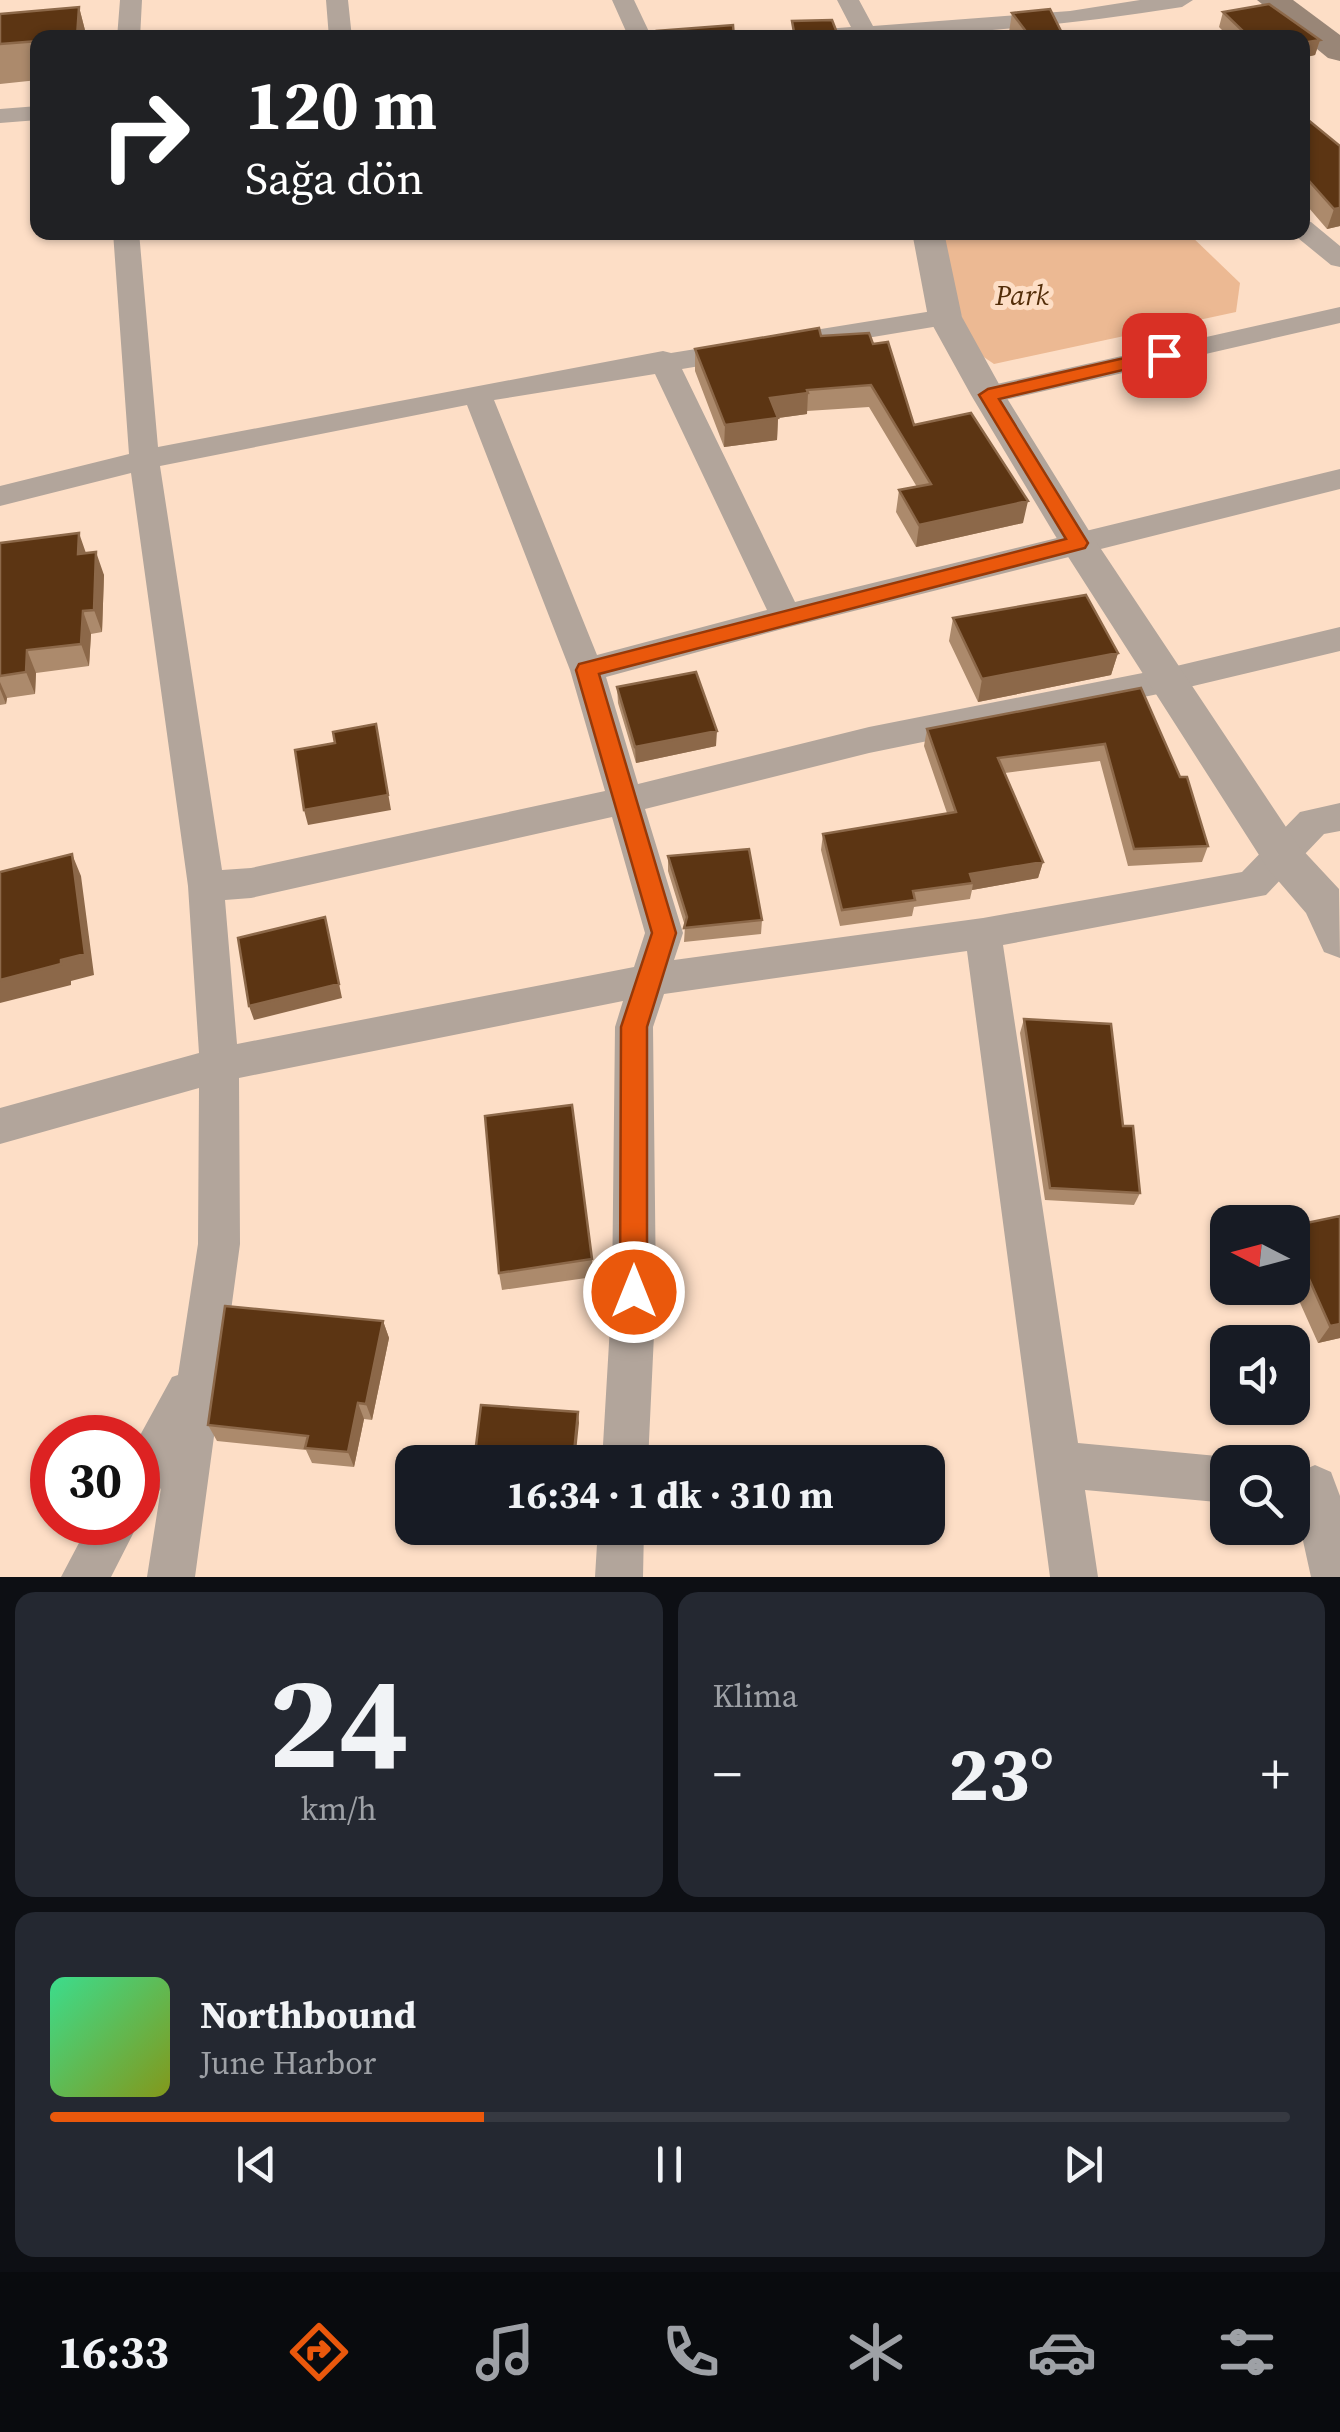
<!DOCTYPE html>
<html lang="tr">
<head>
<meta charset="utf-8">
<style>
  :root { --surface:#171b24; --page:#242831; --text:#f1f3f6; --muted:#9ea1a6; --line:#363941; --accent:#ea580c }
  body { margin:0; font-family:"Source Serif 4",serif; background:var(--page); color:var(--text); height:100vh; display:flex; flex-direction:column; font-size:38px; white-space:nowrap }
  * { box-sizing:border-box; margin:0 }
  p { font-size:32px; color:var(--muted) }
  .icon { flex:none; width:55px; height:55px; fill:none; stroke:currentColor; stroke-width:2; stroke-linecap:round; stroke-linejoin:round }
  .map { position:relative; height:1577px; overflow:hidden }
  .details { display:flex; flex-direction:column; gap:15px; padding:15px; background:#0d0f14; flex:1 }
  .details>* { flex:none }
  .top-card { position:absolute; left:30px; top:30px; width:1280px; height:210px; border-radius:20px; box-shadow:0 2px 8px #0004; background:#202124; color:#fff; overflow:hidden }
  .needle { width:65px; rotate:276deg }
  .buttons { position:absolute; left:1210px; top:1205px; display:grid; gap:20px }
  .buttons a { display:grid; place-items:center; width:100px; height:100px; border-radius:20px; background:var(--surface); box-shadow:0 2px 8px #0004; font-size:50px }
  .speed { position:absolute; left:30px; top:1415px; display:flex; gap:20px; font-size:50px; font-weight:700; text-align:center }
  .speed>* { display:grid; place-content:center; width:130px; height:130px; border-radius:50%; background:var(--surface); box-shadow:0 2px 8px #0004; line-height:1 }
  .speed .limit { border:15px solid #d22; background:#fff; color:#111 }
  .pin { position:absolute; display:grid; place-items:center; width:85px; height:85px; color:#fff; margin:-42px; border-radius:20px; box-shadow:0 5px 15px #0006 }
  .me { position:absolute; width:110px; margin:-55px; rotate:0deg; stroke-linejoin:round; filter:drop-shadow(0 0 8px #0008) }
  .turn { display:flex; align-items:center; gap:35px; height:210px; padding:0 50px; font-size:45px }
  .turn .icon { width:130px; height:130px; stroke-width:2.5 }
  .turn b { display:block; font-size:70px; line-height:85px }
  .big { font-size:75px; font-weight:700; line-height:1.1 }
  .details .card { flex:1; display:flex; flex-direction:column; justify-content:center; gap:15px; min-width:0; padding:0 35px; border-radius:20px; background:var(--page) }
  .details .dial { align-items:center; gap:0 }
  .dial b { font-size:130px; line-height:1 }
  .song { display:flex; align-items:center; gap:30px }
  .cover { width:120px; height:120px; border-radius:15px; background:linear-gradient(135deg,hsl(150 70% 55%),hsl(70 70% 35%)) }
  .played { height:10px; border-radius:5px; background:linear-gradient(90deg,var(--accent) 35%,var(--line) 35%) }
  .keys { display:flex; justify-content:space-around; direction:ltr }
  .heat { display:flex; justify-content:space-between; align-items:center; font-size:55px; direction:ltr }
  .details .tiles { flex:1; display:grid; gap:15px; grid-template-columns:1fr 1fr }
  .card:last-child { grid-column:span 2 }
  .trip { position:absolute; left:395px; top:1445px; width:550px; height:100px; border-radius:20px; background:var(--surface); box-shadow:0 2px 8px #0004; font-weight:700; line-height:100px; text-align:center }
  .tab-bar { display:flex; height:160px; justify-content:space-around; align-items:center; background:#090b0e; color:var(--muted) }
  .tab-bar .icon { width:70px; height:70px }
  .tab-bar .active { color:var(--accent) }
  .tab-bar b { font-size:45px; color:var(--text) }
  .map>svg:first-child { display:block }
  .green { fill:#ecb993 }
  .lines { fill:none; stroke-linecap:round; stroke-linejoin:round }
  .minor { fill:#b2a59b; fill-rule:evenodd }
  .tertiary { fill:#b2a59b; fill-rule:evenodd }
  .secondary { fill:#998677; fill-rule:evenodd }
  .wall { fill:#ac8a6c }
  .shaded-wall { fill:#8c6849 }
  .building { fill:#5c3513; stroke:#8c6849; stroke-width:2.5 }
  .route { fill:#ea580c; stroke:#983908; stroke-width:2.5 }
  .labels { text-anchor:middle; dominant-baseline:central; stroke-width:10; stroke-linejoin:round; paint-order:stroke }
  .far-park-label { font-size:28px; font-style:italic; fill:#532d09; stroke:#fddec6 }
</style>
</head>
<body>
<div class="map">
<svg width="1340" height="1577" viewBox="0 0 1340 1577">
  <rect width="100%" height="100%" fill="#fddec6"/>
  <path class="green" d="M935,233h253l52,50 -4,29 -242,52 -22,-15z"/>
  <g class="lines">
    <path class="minor" d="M120,0h22l-2,38h-23z
      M326,0h22l4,38h-23z
      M612,0h22l18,38h-23z
      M837,0h22l14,26 197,-15 70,-11h53l-11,7c-131,21 -260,31 -393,31l11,-7 51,-4z
      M38,106v14l-38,3v-14z
      M1302,220l9,2 29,24v21l-9,-2 -38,-31 9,-2z
      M113,232h26l19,215 505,-96 8,2 274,-44 10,2 4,6 -14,8 -263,44 113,233 545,-133v20l-554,139 -180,49 32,107 231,-57 299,-59 172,-41v24l-172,41 -299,61 -224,56 38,124 -9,27 309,-42 259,-46 58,-60 40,-9v28l-16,3 -58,61 -263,50 75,498 150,14 13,5h-13v41l-143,-13 13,87h-48l-83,-626 -303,43 -11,33 3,265 -8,170h-46l10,-170 3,-265 8,-26 -384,77 1,166 -45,333h-48l14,-89 -7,12 -16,7v-68l34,-62 6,-2 20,-131 1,-156 -199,56v-36l199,-55 -11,-167 -57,-413 -131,33v-20l129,-32zM655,374l112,236 -170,45 -103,-255zM467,405l103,265 35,121 -354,77 -29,2 -62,-404zM612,817l33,116 -11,34 -397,77 -12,-144 26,-2z
      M1340,307v16l-352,81 -10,-3 -4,-6 4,-6 10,-3z
      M1315,1465l16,7 9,24v81h-29l-19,-86 7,-19z
      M138,1518l1,4 -28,55h-50l29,-55h48z
      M598,1528h46l-1,49h-48z"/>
    <path class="tertiary" d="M912,232h32l18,85 43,78 86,139 207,311 41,44 1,69 -16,-6 -18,-39 -38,-44 -203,-317 -94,-157 -43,-78z"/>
    <path class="secondary" d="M1257,0h36l47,35v26l-12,-3z"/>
  </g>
  <path class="wall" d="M79,7l8,31h-49v42l-38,4v-70z
    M1223,12l97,28 -5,15 -13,3v-20h-72l-11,-11z
    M1012,13l52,24 21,1h-71l-5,-6z
    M1302,115l38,31v80l-13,3 -25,-29z
    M821,336l52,8 41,81 109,98 -107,24 -20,-35 3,-22 18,-3 -48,-80 -62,4v3l-29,4 -1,22 -53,7 -29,-76v-22z
    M0,543l86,10 18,22 -2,57 -11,2 -2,32 -53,7 -1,21 -28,4 -1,6 -6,1z
    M953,618l165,35 -7,22 -133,27 -29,-61z
    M617,687l99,59 -80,17 -18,-60z
    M1141,688l67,158 -6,16 -74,4 -28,-105 -95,12 38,89 -5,16 -66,12 -2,9 -56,8 -2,9 -72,10 -19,-76 2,-16 124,-21 -23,-67 3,-17z
    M668,856l94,64 -1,14 -77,8 1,-16 -17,-55z
    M1024,1019l99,107 17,67 -6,12 -89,-5 -25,-167z
    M1292,1226l48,112 -22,5 -26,-58z
    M592,1259l1,18 -91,13 -3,-17z
    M383,1321l6,17 -17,82 -8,-1 -10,48 -42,-4 -6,-13 -89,-9 -9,-16z
    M466,1528h103l-2,13 -99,-7z"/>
  <path class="shaded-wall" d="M79,7l8,31 -10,-1z
    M1320,40l-5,15 -13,3v-15z
    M1340,208v18l-13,3 7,-20z
    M808,393l-1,21 -29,4 -1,22 -53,7 1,-22 45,-27z
    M1028,501l-5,22 -107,24 3,-22z
    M79,533l8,23 -9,-2z
    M96,552l8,23 -2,57 -8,-22z
    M83,611l8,23 -2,32 -8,-22z
    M27,650l9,23 -1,21 -9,-22z
    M1118,653l-7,22 -133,27 4,-23z
    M0,682l7,16 -1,6 -6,-15z
    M376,724l15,86 -83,15 -4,-15z
    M717,731l-1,15 -80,17 -1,-16z
    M72,854l9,22 13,99 -23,6v4l-71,18v-23l61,-20z
    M1043,862l-5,16 -66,12 1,-7 -3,-9z
    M325,917l17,81 -88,22 -5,-14z
    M383,1321l6,17 -17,82 -6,-16z
    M1340,1324v14l-22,5 12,-17z
    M358,1403l6,16 -10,48 -6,-15z
    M578,1412l1,11 -4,39h-2z"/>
  <path class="building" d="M1269,4l51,36 -18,3v-5h-52l-27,-26z
    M79,7l-2,30 -39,1v3l-38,3v-30z
    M1050,9l14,28 19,-2 2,3h-54l-19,-25z
    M832,20l7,18h-44l-3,-17z
    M733,25l1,13h-75l-2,-7z
    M1302,115l38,31v62l-6,1 -32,-36z
    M819,328l2,8 48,-3 4,11 15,-2 26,83 57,-12 57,88 -109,24 -20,-35 32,-6 -60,-99 -64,5 1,3 -38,5 8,20 -53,7 -30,-76z
    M79,533l-1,21 18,-2 -2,58 -11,1 -2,33 -54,6 -1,22 -26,4v-133z
    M1086,595l32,58 -136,26 -29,-61z
    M696,672l21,59 -82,16 -18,-60z
    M1141,688l39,89h7l21,69 -74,3 -29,-105 -107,14 45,104 -73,12 3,9 -60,8 2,9 -73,10 -19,-76 133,-22 -29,-83z
    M376,724l12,71 -84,15 -9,-60 40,-7 -2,-11z
    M749,849l13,71 -78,8 3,-11 -19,-61z
    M72,854l13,100 -24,6v4l-61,16v-108z
    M325,917l14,67 -90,22 -11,-68z
    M1024,1019l87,5 12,102h10l7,67 -90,-5z
    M572,1105l20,154 -93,14 -14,-157z
    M1340,1216v108l-10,2 -38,-85v-15z
    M225,1306l158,15 -17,83 -8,-1 -10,49 -43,-4 3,-12 -100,-11z
    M481,1405l97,7 -5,50h-99z
    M511,1528h55v3z"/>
  <path class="route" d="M1164,349l9,6 -3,4 -171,40 89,144 -3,5 -486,126 77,259 -29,94v265l-4,9 -9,4 -10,-4 -4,-9 1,-265 31,-94 -76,-263 3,-6 487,-125 -87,-144 9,-6z"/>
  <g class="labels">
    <g class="far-park-label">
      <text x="1022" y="295">Park</text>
    </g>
  </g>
</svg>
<div class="buttons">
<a><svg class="needle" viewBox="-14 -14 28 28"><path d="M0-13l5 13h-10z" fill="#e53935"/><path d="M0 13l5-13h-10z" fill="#9ea1a6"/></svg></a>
<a><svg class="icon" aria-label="sound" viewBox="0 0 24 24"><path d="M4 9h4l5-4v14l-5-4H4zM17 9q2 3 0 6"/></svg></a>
<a><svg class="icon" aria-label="search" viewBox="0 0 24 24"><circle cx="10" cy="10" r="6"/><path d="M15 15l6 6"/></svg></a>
</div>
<div class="speed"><div class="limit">30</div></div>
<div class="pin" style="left:1164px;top:355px;background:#d93025"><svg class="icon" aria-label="arrive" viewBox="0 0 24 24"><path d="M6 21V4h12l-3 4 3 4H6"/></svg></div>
<svg class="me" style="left:634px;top:1292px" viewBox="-20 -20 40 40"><circle r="17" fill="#ea580c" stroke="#fff" stroke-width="3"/><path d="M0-11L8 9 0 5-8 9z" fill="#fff"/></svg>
<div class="trip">16:34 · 1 dk · 310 m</div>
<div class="top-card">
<div class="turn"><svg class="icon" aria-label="right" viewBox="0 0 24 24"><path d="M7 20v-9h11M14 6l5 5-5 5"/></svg><div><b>120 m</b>Sağa dön</div></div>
</div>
</div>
<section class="details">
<div class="tiles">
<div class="card dial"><b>24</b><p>km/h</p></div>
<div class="card"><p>Klima</p>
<div class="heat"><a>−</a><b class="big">23°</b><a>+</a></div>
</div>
<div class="card">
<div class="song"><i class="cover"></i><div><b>Northbound</b><p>June Harbor</p></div></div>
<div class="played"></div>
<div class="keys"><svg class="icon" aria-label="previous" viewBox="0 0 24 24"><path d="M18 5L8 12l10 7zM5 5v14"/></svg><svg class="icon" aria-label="pause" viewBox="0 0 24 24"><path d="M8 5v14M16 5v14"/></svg><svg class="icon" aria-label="next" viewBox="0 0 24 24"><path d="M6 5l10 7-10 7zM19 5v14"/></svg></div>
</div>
</div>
</section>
<nav class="tab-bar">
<b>16:33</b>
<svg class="icon active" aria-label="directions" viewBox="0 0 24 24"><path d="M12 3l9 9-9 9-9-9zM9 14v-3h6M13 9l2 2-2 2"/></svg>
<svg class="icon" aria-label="music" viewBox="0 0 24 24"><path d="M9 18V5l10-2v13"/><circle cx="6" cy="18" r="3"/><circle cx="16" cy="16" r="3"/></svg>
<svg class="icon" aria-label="phone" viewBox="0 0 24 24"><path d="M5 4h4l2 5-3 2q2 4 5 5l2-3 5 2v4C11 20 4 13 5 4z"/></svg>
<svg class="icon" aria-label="climate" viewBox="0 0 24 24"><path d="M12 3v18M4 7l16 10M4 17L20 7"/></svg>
<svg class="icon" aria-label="car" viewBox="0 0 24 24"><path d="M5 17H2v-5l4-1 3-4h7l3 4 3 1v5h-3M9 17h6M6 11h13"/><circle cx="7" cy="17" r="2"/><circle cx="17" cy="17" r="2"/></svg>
<svg class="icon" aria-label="filters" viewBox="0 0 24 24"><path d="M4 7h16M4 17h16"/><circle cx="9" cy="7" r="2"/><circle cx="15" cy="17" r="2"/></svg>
</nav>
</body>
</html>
